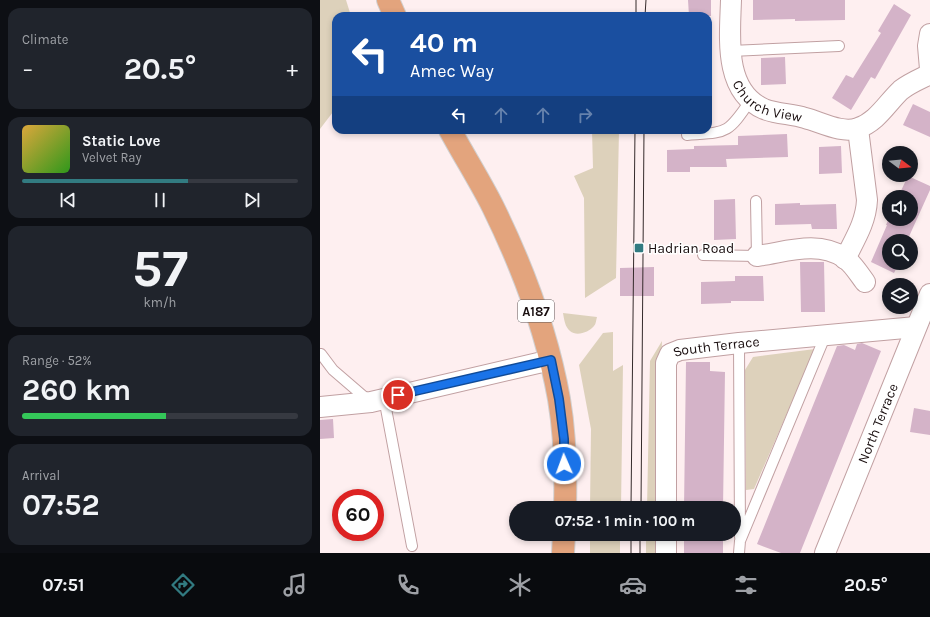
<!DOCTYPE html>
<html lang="en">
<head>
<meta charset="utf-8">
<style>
  :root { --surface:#171b24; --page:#20242c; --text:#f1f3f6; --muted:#9ea1a6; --line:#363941; --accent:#327b81 }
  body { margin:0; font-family:Karla,sans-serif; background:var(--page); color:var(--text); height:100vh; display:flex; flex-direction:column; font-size:15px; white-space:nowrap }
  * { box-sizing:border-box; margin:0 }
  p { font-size:13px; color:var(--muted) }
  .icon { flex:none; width:22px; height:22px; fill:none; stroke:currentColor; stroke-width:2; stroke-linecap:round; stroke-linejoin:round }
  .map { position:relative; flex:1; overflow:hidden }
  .drawer { display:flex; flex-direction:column; gap:8px; padding:8px; background:#0d0f14; width:320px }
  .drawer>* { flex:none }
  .guide { position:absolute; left:12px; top:12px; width:380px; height:122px; border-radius:12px; box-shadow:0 2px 6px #0003; background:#1a4fa0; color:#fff; overflow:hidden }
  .needle { width:26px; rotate:106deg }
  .controls { position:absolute; left:562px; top:146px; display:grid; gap:8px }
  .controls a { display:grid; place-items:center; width:36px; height:36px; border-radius:50%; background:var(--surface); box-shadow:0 2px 6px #0003; font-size:20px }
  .speed { position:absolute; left:12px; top:489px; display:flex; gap:8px; font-size:20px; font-weight:700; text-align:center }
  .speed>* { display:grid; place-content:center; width:52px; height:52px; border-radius:50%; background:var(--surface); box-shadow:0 2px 6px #0003; line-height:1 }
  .speed .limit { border:6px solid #d22; background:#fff; color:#111 }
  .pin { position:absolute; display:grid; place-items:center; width:34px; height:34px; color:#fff; margin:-17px; border:2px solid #fff; border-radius:50%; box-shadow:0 1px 4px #0007 }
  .me { position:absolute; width:44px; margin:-22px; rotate:358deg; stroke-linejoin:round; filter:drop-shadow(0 0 3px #0008) }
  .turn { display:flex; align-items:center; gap:14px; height:84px; padding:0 12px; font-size:18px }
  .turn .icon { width:52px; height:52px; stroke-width:2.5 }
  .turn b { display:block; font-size:28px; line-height:34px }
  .lanes { display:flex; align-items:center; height:38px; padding:0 12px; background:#0003; justify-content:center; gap:20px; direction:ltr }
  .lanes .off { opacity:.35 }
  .big { font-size:30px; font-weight:700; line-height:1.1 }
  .drawer .card { flex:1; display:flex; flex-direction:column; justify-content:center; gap:6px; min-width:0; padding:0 14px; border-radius:12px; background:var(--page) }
  .drawer .dial { align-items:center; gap:0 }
  .dial b { font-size:52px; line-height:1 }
  .song { display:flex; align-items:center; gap:12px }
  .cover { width:48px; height:48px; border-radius:6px; background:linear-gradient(135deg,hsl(40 70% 55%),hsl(110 70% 35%)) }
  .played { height:4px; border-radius:2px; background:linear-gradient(90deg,var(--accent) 60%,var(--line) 60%) }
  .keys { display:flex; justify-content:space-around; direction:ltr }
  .heat { display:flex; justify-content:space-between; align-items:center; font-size:22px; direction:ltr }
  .charge { height:6px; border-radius:3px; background:linear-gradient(90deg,#34c759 52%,var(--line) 0) }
  .trip { position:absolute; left:189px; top:501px; width:232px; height:40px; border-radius:20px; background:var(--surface); box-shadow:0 2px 6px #0003; font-weight:700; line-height:40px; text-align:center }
  .tab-bar { display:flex; height:64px; justify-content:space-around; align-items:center; background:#090b0e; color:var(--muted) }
  .tab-bar .icon { width:28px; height:28px }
  .tab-bar .active { color:var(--accent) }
  .tab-bar b { font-size:18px; color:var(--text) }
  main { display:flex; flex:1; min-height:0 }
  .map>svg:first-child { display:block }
  .green { fill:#ddd1bb }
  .building { fill:#d4b3c8 }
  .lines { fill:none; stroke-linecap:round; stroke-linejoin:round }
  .service-casing { stroke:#c1a0a2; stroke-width:12 }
  .minor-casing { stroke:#c1a0a2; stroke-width:22 }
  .primary-casing { stroke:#d1cfcf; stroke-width:24 }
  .service { stroke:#fff; stroke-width:10 }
  .minor { stroke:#fff; stroke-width:20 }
  .primary { stroke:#e3a47d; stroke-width:22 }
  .tram { stroke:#352a2b; stroke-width:1 }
  .route-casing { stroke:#114b97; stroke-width:10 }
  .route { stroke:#1a73e8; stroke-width:7 }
  .poi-dot { fill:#327b81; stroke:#fff; stroke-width:1.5 }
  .labels { text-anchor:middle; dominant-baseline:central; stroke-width:3; stroke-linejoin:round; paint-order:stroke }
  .shield { fill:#fff; stroke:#5e5657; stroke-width:1 }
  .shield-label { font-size:13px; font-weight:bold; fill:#190e0f }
  .street-label { font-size:14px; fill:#190e0f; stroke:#fff }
  .poi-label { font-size:14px; fill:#190e0f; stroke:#fff; text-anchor:start }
</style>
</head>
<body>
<main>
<section class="drawer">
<div class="card"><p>Climate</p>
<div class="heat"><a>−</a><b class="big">20.5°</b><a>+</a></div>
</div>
<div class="card">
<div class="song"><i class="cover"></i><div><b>Static Love</b><p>Velvet Ray</p></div></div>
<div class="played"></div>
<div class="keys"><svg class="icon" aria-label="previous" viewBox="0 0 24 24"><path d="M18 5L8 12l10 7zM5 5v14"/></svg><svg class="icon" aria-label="pause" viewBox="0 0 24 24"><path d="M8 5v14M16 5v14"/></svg><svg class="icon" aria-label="next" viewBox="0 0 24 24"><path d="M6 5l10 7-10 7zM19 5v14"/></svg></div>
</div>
<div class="card dial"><b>57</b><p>km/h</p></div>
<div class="card"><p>Range · 52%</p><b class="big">260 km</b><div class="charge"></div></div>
<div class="card"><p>Arrival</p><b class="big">07:52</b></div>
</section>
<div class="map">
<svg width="610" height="553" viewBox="0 0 610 553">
  <rect width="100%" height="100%" fill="#feeff0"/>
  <path class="green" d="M0,0h26l5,16h-15v92l-16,21z
    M272,130h27l-3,148 -31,20 -1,-100 -10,-22 19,-8z
    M243,313l34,4c-1,3 -1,7 -3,9 -5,6 -17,11 -24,5 -5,-4 -6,-12 -7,-18z
    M293,332v39l10,-6 -2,143h-31l1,-79 -12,-64 24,-32z
    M342,341l-6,167h-9l3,-147z
    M495,349l-61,140 -8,1 -1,-120 8,-13z
    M270,534h30v19h-30z
    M326,534h10v19h-10z"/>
  <path class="building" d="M368,0h23v16h-22z
    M433,0h92v20l-50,1v-2l-42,1z
    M574,4l17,11 -36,64 -4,-2 -20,33 -19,-12 14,-23 7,3 28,-45 -3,-2z
    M465,57l1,27 -25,1v-27z
    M593,104l17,8v25l-27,-12z
    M467,134l1,23 -62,2 1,8h-37v5h-23v-22l27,-1v-3l44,-1v-9z
    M521,146l1,27 -23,1v-27z
    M588,176l22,10v4l-23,51h-18v22h10l-5,10 -23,-11 16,-37h-1l3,-7v1h22v-22h-13z
    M415,199l1,40 -22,1v-40z
    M480,203v2l36,-1 1,25h-25l-1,-5 -36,1v-21z
    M480,262h24l1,50h-24z
    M334,267v29h-34v-28z
    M415,276h28l1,25h-33v2l-30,1v-22l34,-1z
    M542,343l19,8 -81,202h-19l-24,-9 80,-198 7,-1 11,5 2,-6z
    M366,362h24v9l15,1 -2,136h-39z
    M594,408l16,3v24l-20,-3z
    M13,419l1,19 -14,1v-19z
    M364,534h39v19h-39z"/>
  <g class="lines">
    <defs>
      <path id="service" d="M411,51l108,-5
        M367,135c40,-3 40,0 63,-34
        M383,255l54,1 -1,-55
        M419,343l1,194
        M1,354l12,16 36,31
        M64,398l28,148
        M419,553l1,-12 86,-207"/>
      <g id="minor">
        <path id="s1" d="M411,0c-1,36 -8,91 33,109 13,5 28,5 41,9 16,4 37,16 53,10 19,-6 29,-25 43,-38 9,-7 19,-11 29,-16"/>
        <path d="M610,34l-2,12 2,23"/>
        <path d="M437,256c30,-4 60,-16 88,2 8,6 14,16 20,24"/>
        <path d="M525,259c10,-20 21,-37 22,-59l-9,-71"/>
        <path d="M0,407l51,-5 180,-42"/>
        <path id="s2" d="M346,508v-145l4,-9 10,-4 59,-7 177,-16"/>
        <path d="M346,553v-19"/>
        <path id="s3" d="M505,553l105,-259"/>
      </g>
      <path id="primary" d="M68,0l7,16
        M130,130c14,26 30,51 43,77 30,61 54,125 66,192 6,35 7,73 6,109
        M243,553l1,-19"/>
    </defs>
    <use href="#service" class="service-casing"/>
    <use href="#minor" class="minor-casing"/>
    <use href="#primary" class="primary-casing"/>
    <use href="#service" class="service"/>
    <use href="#minor" class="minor"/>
    <use href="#primary" class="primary"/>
    <path class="tram" d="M316,16v-16
      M325,16l1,-16
      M311,508l4,-378
      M321,508l3,-378
      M311,553v-19
      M320,553v-19"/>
  </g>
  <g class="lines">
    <defs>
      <path id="route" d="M78,395l153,-35 8,39 5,40v25"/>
    </defs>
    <use href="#route" class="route-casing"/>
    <use href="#route" class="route"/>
  </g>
  <rect class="poi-dot" x="314" y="243" width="10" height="10" rx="2"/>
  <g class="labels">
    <rect class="shield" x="198" y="300" width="36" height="22" rx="3"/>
    <g class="shield-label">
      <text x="216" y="311">A187</text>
    </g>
    <g class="street-label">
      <text stroke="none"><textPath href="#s1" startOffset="121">Church View</textPath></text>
      <text stroke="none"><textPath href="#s2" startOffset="202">South Terrace</textPath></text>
      <text stroke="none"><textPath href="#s3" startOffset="140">North Terrace</textPath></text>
    </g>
    <g class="poi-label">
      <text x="328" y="248">Hadrian Road</text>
    </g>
  </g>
</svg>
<div class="controls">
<a><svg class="needle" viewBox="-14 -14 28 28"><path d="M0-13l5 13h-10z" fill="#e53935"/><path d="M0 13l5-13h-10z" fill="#9ea1a6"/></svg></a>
<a><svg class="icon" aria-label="sound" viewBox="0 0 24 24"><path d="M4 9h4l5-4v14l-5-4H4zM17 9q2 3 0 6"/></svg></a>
<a><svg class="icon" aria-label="search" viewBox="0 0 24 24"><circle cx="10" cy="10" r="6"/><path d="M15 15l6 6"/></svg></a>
<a><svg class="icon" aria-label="layers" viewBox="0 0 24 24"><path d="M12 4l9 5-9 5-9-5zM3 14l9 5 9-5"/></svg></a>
</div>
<div class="speed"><div class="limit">60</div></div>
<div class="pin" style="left:78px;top:395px;background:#d93025"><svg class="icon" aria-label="arrive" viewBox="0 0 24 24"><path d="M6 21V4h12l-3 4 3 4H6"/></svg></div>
<svg class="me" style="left:244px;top:464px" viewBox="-20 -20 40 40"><circle r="17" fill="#1a73e8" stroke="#fff" stroke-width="3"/><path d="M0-11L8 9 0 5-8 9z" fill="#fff"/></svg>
<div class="trip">07:52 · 1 min · 100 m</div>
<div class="guide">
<div class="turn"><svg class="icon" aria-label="left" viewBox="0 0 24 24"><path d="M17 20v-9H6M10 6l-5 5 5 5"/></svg><div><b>40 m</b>Amec Way</div></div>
<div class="lanes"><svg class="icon" aria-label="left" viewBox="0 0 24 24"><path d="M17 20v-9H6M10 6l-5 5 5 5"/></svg><svg class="icon off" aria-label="ahead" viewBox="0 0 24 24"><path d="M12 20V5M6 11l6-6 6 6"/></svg><svg class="icon off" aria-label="ahead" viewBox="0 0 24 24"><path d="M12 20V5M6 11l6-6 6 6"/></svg><svg class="icon off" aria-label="right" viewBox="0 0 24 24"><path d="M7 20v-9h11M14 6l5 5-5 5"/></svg></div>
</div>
</div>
</main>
<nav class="tab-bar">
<b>07:51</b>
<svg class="icon active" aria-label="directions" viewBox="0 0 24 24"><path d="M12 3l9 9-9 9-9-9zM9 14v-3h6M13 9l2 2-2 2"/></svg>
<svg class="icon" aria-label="music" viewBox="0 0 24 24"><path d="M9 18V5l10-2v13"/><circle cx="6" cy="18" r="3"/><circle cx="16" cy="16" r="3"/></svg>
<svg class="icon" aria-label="phone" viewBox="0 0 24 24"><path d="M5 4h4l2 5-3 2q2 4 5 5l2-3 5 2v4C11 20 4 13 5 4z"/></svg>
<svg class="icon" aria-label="climate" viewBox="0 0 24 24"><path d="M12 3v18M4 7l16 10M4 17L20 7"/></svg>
<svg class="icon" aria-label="car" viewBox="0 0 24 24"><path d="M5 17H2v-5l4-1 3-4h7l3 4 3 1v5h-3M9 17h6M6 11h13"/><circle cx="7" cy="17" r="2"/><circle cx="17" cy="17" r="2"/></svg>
<svg class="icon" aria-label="filters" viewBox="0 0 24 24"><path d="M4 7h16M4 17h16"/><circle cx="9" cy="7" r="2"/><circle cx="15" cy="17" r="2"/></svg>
<b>20.5°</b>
</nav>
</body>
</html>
